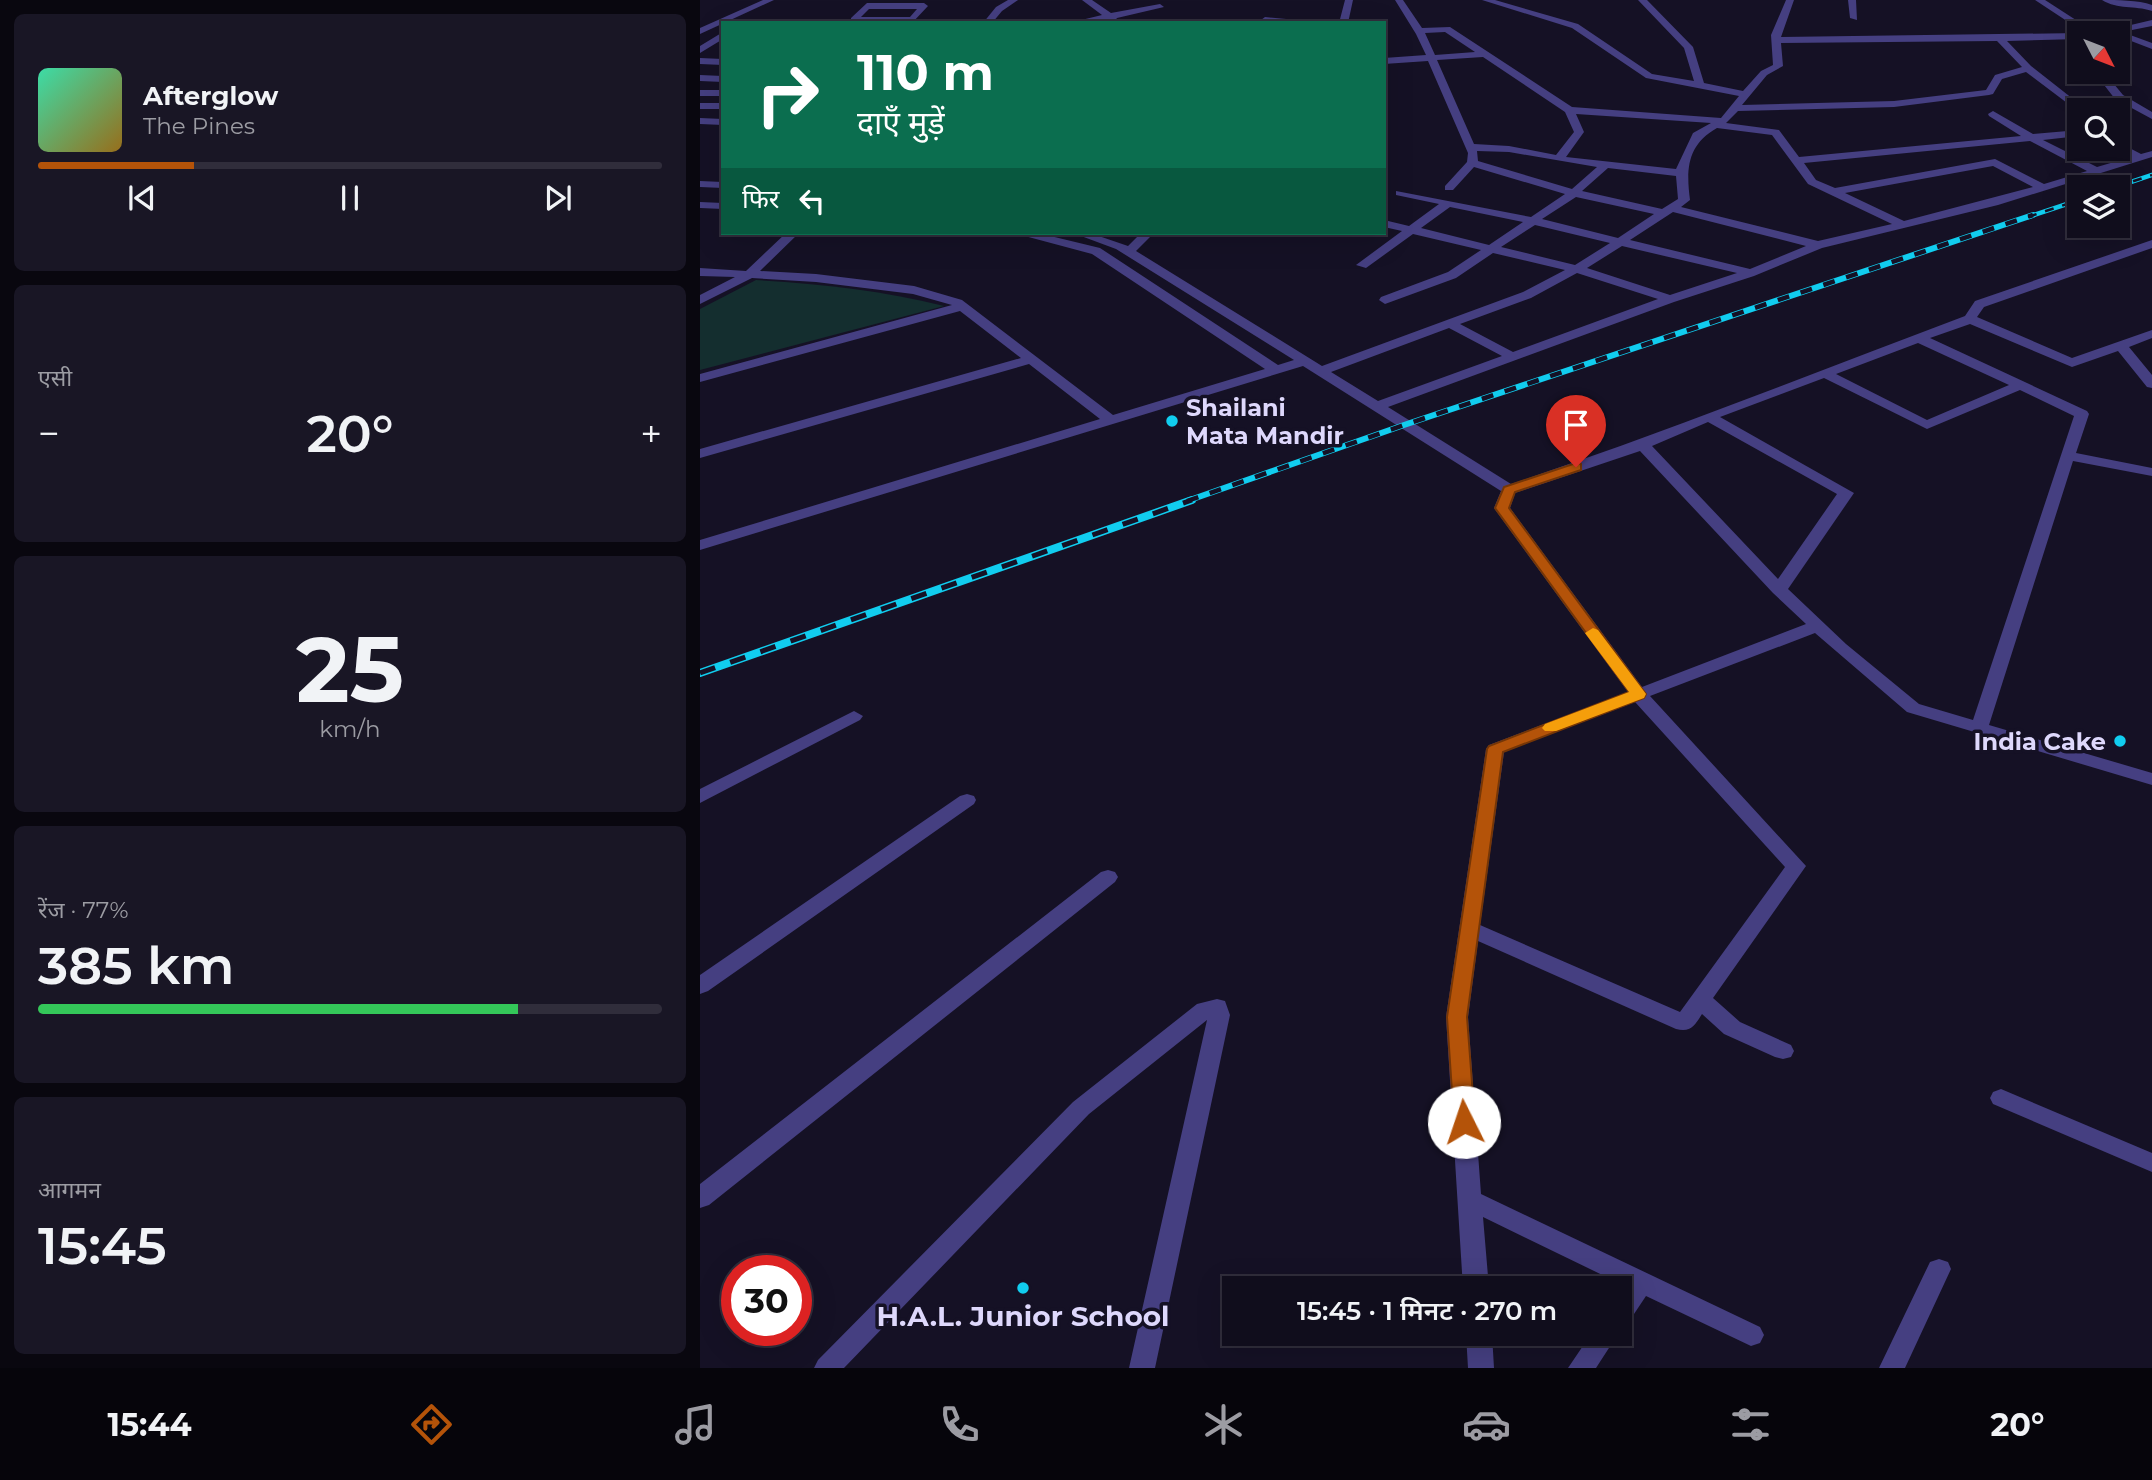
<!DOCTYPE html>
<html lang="hi">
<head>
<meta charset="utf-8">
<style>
  :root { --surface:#100d1c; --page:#191625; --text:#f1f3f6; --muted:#9c9ca3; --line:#302d3b; --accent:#b45309 }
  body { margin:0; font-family:Montserrat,"Noto Sans Devanagari",sans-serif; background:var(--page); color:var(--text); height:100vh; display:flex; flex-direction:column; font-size:26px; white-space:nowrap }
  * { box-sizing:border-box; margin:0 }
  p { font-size:23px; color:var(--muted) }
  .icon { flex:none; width:38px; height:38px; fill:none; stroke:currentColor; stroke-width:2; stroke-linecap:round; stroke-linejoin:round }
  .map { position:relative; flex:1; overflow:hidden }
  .sheet { display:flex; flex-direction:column; gap:14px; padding:14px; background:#09070f; width:700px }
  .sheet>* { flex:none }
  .banner { position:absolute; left:21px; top:21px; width:665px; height:214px; border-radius:0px; box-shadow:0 7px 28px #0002,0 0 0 2px var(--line); background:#0b6e4f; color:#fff; overflow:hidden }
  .needle { width:46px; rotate:132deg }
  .fabs { position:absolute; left:1367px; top:21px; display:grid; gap:14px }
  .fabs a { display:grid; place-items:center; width:63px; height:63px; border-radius:0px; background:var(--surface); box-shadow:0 7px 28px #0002,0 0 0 2px var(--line); font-size:35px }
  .speed { position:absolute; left:21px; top:1255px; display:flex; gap:14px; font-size:35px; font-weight:700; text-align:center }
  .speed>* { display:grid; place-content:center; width:91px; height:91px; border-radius:50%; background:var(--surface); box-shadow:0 7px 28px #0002,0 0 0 2px var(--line); line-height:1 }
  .speed .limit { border:10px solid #d22; background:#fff; color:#111 }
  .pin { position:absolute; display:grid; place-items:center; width:60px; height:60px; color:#fff; margin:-72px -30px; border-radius:50% 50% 50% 0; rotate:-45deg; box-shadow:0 0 7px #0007 }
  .pin .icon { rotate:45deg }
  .me { position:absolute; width:77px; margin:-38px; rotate:356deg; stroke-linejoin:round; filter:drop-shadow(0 0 5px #0008) }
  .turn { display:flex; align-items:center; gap:24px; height:147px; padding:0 21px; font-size:32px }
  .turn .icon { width:91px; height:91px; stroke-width:2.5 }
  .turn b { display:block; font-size:49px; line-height:60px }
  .then { display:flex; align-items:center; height:66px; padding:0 21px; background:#0003; gap:14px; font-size:26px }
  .big { font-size:52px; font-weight:600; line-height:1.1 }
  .sheet .card { flex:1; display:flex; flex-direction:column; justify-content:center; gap:10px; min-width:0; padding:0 24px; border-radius:10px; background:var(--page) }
  .sheet .dial { align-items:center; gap:0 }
  .dial b { font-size:91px; line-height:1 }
  .song { display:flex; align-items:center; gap:21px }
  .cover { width:84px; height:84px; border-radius:10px; background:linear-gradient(135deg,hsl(160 70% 55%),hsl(40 70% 35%)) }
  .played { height:7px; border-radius:4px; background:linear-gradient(90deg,var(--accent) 25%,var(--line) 25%) }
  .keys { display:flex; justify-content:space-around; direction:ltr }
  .heat { display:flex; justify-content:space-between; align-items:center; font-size:38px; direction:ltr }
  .charge { height:10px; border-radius:5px; background:linear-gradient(90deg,#34c759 77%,var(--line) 0) }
  .trip { position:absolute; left:522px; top:1276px; width:410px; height:70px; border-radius:0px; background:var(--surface); box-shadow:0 7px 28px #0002,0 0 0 2px var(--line); font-weight:600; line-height:70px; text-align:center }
  .tabs { display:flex; height:112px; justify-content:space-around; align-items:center; background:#06050b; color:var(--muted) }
  .tabs .icon { width:49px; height:49px }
  .tabs .on { color:var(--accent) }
  .tabs b { font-size:32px; color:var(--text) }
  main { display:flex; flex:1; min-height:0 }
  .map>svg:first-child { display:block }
  .green { fill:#142e2f }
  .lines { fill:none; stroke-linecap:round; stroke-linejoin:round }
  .minor { fill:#453f81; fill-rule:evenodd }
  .rail-far2-casing { stroke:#11cdef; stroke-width:4.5 }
  .rail-far1-casing { stroke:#11cdef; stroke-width:6 }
  .rail-casing { stroke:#11cdef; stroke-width:8 }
  .rail-far2 { stroke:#151125; stroke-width:2.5; stroke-dasharray:9; stroke-linecap:butt }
  .rail-far1 { stroke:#151125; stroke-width:4.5; stroke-dasharray:12; stroke-linecap:butt }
  .rail { stroke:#151125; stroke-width:5; stroke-dasharray:16; stroke-linecap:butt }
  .route { fill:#b45309; stroke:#753606; stroke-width:2 }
  .slow { fill:#f59e0b }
  .poi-dot { fill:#11cdef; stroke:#151125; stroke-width:2.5 }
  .labels { text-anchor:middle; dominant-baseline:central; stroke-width:7; stroke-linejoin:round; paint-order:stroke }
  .poi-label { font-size:24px; font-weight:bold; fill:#ded8fc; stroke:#151125; text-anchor:start }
  .near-poi-label { font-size:28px; font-weight:bold; fill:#ded8fc; stroke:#151125 }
</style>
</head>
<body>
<main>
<section class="sheet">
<div class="card">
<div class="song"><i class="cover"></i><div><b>Afterglow</b><p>The Pines</p></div></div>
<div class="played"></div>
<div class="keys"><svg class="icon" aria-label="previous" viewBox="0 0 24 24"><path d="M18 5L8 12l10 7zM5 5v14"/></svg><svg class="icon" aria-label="pause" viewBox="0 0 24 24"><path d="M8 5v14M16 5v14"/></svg><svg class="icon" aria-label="next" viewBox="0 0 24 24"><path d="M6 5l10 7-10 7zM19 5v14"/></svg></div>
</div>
<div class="card"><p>एसी</p>
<div class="heat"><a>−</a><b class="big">20°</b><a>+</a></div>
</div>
<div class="card dial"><b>25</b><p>km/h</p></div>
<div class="card"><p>रेंज · 77%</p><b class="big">385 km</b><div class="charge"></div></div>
<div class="card"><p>आगमन</p><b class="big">15:45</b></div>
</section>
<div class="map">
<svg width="1452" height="1368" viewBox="0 0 1452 1368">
  <rect width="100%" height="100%" fill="#151125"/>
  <path class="green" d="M56,280c64,4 126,10 188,26l-244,64v-61z"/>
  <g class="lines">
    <path class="minor" d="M63,0h11l-74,34v-6z
      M308,0h10l-16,11 -10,12h-9l13,-16z
      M382,0h10l19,13 49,-9 4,3 -47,11 -3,4 -6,-3 -39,4 33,-8z
      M645,0h8l-5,23h-9z
      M695,0h8l19,28 28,-1 122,80 149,11 18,-22 -93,-18 -74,-50 -90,-28h13l83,24 74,50 42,7 -10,-33 -46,-48h9l46,47 11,36 39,8 18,-20 12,-6 -2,-30 15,-35h8l-13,37 298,-4v6l-72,2 24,25 56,44 -8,2 -53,-40 -24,7 -9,15 -4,1 -95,12 -156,4 -12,12 53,7 20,27 222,-21 -32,-20 -1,-2 5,-3 40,23 46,-4v6l-36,4 54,27 34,-10 -14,-8 1,-7 23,12 11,-3v6l-154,48 -176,43 -68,28 -80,26 -286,105 123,77c153,-51 303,-111 454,-168l10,-15 177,-61v8l-168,59 -7,10 95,41 80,-28v8l-23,9 23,28v13l-5,-1 -29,-36 -46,16 -102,-43 -40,14 157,73 2,3 -13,39 76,15v8l-79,-15 -84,264 163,48v12l-245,-73 -92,-79 -165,63 156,170 -93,132 27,24 51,23 3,6 -3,6 -8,2 -8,-2 -51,-23 -22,-20c-7,11 -11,19 -26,15l-198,-88 -10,76 13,177 279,133 4,8 -4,8 -9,3 -105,-50 -18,27 -9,3v-31l6,-9 -142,-69 6,71h-26l-17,-271 40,-268 3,-4 139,-53 -134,-184 7,-17 -198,-125 -603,184v-10l400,-121 -71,-55 -329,94v-9l321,-91 -61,-47 -260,71v-8l252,-69 -39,-11 -97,-12 -64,-4 -52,26v-9l35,-18 -35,-1v-8l46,3 40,-38h13l-39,38 56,3 98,12 48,14 151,115 152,-46 -173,-115 -71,-19 -2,-2h19l62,15 178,117 16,-5 -178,-111 -43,-16h17l38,13 13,-13h13l-18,18 186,115 201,-74 42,-22 -72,-17 -37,25 -71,26 -6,-4 2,-3 67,-25 33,-22 -68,-16 -47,34 -10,-3 46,-34 -18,-4v-7l25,6 30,-22 -43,-9v-4l135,26 34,-23 -91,-27 -21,23h-8v-4l22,-24 1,-9 -40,-92 -44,3v-6l42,-3 -10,-21zM745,32l30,20 -40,3 -10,-22zM1297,41l25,26 -27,8 -9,15 -92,11 -152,4 25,-30 16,-9 -2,-23zM783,57l82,55 9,20 -18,23 -47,-9 -35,-2 -37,-84zM876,114l135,9 -18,10 -17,36 -110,-12 18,-25zM1017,128l55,7 36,49 84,40 -74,17 -137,-34 9,-7c-4,-31 -3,-55 27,-72zM1330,141l57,30 -43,13 -49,-25 -160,29 -19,-8 -12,-17zM777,151l32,1 88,15 -25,22 -94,-28zM1293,166l40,21 -129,34 -59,-28zM908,168l68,8 2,23 -16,10 -80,-18zM876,197l78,17 -36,24 -76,-19zM750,207l73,15 -34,23 -68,-17zM973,212l133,34 -56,23 -120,-29zM835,225l75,18 -35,22 -74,-18zM922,246l115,27 -67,22 -83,-27zM877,273l81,26 -145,53 -53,-28 71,-26zM749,328l53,28 -124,45 -47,-29zM1218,343l91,42 -82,35 -91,-46zM1124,378l103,51 93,-39 54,26 -101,304 -54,-16 -73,-60 -58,-55 66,-96 -134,-76zM1008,422l129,72 -59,85 -126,-133zM940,451l133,142 33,31 -164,63 -132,-179 5,-15zM935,702l150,165 -105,145 -200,-87 24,-173z
      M1148,0h8l1,20 -7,-2z
      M1335,0h10l51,33h-11z
      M1402,0c15,0 36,0 50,5v6c-18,-6 -34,-1 -50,-11z
      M167,3h57l4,3 -16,17 -61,-1v-4zM169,9h48l-7,8h-49z
      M565,17l32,3 4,3h-44z
      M1452,20v6l-30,6 30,11v6l-34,-13v-3h-21z
      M23,32v7l-23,14v-7z
      M0,58l23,1v6l-23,-1z
      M1394,72h10l19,23 29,17v7l-37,-20z
      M0,75l23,1v6l-23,-1z
      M0,90h23v6h-23z
      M0,103h23v6h-23z
      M0,118l23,1v6l-23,-1z
      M0,181l23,1v6l-23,-1z
      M0,202l23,1v6l-23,-1z
      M154,711l9,5 -3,4 -160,83v-14z
      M267,794l7,2 2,4 -2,4 -266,187 -8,3v-19l260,-179z
      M408,870l7,2 3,5 -3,5 -406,323 -9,3v-24l401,-312z
      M517,999l8,2 5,14 -75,353h-26l78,-348 -118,94 -245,254h-30l4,-8 255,-258 124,-98z
      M1301,1089l151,64v19l-159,-68 -3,-6 3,-6z
      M1239,1259l9,3 3,7 -46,99h-26l51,-106z
      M766,1334h26l2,34h-26z
      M891,1334h27l-22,34h-28z"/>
    <defs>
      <path id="rail-far2" d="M1416,187l36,-12
        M1328,217l51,-17"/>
      <path id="rail-far1" d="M487,501l217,-76 629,-210"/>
      <path id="rail" d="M0,673l492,-173"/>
    </defs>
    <use href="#rail-far2" class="rail-far2-casing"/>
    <use href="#rail-far1" class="rail-far1-casing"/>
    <use href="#rail" class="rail-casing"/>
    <use href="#rail-far2" class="rail-far2"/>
    <use href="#rail-far1" class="rail-far1"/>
    <use href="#rail" class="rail"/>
  </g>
  <path class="route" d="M876,463l5,1v6l-66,22 -6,16 137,186 -2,4 -141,54 -36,265 8,105 -3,6 -8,2 -7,-2 -3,-6 -7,-105 40,-268 2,-3 140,-54 -134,-184 9,-21z"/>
  <path class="slow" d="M893,628l5,2 48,64 -2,4 -88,33h-11l-3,-3 3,-4 84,-32 -44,-59z"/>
  <g class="poi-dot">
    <circle cx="472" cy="421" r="7"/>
    <circle cx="1420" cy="741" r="7"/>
    <circle cx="323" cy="1288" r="7"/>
  </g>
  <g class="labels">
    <g class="poi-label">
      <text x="486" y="407">Shailani<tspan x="486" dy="28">Mata Mandir</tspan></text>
      <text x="1406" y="741" text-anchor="end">India Cake</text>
    </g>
    <g class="near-poi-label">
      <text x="323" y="1316">H.A.L. Junior School</text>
    </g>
  </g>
</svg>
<div class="fabs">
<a><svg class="needle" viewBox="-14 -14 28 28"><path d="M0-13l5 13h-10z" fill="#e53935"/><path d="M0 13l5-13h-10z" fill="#9c9ca3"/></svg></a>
<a><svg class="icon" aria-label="search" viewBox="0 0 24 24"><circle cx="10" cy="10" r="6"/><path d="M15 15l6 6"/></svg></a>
<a><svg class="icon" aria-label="layers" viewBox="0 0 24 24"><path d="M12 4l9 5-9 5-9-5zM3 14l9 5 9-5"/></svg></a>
</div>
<div class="speed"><div class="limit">30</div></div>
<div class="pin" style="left:876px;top:467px;background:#d93025"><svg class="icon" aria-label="arrive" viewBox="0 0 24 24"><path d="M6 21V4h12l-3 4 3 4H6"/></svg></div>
<svg class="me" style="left:764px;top:1122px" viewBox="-20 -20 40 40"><circle r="19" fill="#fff"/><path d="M0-13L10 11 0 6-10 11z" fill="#b45309"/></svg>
<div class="trip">15:45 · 1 मिनट · 270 m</div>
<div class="banner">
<div class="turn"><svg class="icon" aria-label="right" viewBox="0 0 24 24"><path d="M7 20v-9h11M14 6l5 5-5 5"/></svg><div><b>110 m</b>दाएँ मुड़ें</div></div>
<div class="then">फिर<svg class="icon" aria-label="left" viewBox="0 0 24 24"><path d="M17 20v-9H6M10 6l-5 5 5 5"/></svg></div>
</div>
</div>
</main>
<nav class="tabs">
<b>15:44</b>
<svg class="icon on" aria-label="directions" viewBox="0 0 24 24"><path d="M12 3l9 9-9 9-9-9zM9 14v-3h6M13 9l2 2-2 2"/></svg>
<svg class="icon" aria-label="music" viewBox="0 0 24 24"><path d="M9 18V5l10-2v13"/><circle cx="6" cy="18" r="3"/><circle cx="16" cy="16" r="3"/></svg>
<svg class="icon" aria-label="phone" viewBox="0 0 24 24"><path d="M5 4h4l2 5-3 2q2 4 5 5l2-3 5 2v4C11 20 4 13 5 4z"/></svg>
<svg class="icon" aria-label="climate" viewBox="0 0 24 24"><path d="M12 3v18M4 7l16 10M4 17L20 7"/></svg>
<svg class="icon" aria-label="car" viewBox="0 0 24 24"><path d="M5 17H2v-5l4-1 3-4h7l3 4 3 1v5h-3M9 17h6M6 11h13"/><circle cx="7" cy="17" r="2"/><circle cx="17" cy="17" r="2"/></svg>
<svg class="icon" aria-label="filters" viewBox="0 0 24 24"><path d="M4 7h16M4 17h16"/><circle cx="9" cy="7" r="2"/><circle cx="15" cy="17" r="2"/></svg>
<b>20°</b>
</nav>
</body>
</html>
